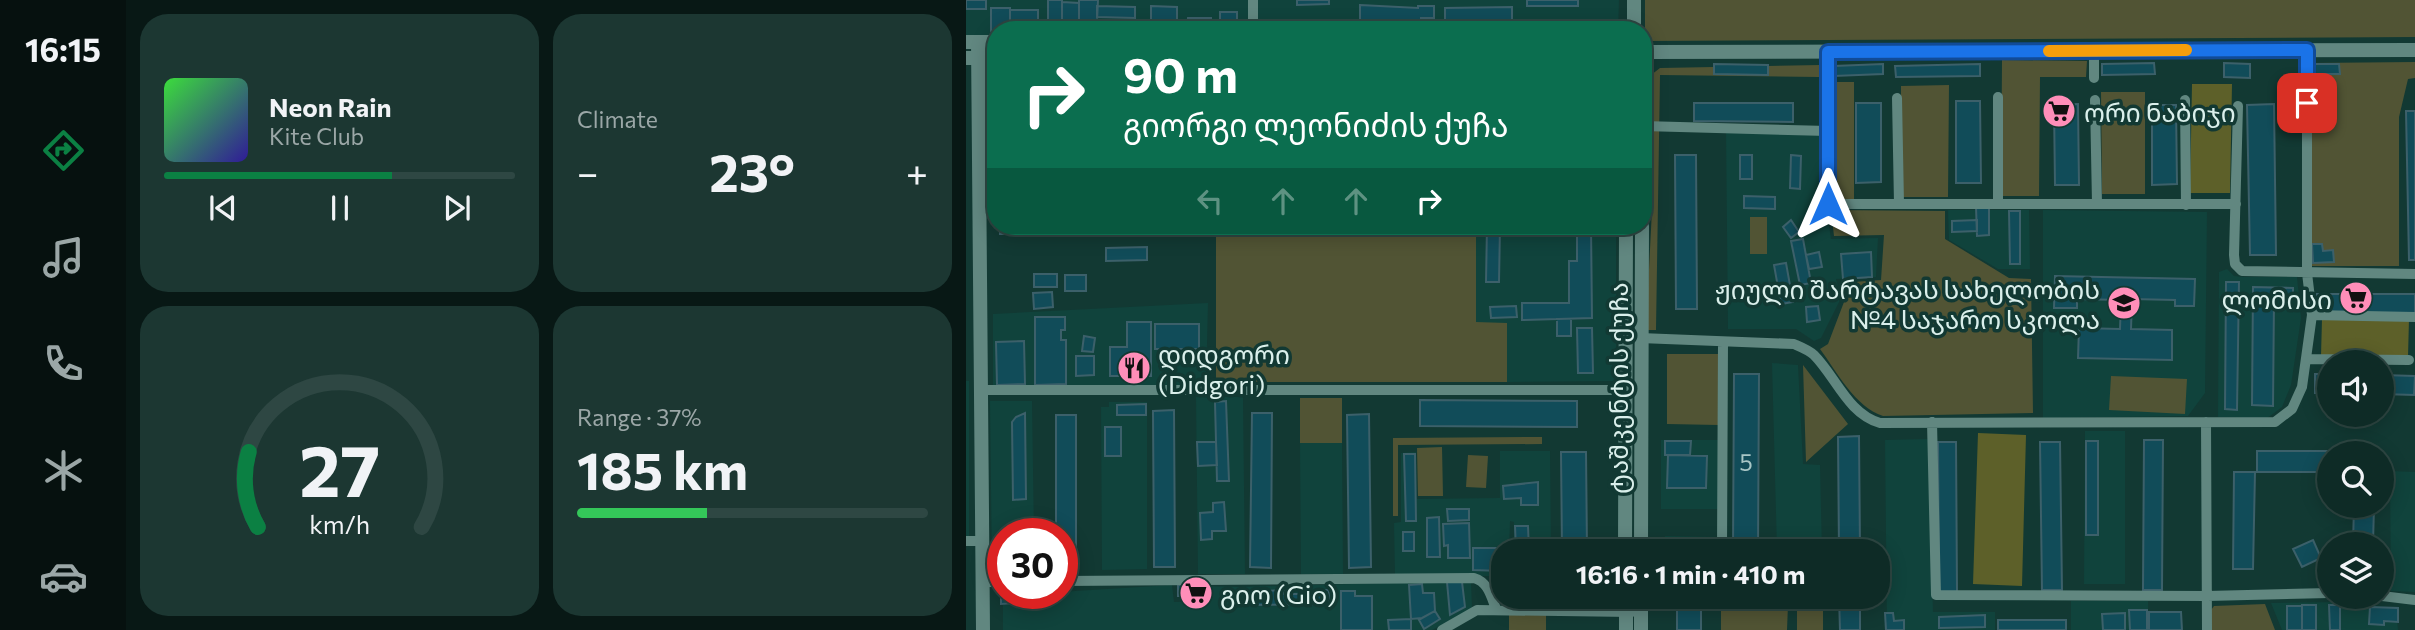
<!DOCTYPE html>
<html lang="en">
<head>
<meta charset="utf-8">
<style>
  :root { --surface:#0e2b26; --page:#1c3732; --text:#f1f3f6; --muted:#9ba7a7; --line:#2e4743; --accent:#0b8043 }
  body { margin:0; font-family:Commissioner,"Noto Sans Georgian",sans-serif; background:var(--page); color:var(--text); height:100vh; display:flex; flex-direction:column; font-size:26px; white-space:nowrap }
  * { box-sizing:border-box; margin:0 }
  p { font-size:23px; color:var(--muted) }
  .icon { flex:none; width:38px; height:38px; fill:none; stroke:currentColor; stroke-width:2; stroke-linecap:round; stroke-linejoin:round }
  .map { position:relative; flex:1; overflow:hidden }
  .drawer { display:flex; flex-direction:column; gap:14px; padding:14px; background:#081815; width:840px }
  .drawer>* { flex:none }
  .guide { position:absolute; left:21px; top:21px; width:665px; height:214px; border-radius:28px; box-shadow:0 4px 18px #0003,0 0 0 2px var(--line); background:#0b6e4f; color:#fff; overflow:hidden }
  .buttons { position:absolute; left:1351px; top:350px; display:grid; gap:14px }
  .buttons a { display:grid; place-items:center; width:77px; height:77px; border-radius:50%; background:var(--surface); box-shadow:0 4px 18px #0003,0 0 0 2px var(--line); font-size:35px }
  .speed { position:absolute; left:21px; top:518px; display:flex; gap:14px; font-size:35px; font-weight:700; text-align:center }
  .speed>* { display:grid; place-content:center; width:91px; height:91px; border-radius:50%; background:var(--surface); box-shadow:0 4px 18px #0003,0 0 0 2px var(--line); line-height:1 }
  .speed .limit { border:10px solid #d22; background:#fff; color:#111 }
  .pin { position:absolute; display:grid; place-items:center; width:60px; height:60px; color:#fff; margin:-30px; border-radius:14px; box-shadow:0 4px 10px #0006 }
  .me { position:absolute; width:77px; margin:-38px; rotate:0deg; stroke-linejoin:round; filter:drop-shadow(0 0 5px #0008) }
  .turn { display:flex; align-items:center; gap:24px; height:147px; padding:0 21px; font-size:32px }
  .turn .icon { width:91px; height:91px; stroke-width:2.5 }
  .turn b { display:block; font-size:49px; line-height:60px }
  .lanes { display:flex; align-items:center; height:66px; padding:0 21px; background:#0003; justify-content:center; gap:35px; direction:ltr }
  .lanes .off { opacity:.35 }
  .big { font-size:52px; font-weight:700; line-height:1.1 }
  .drawer .card { flex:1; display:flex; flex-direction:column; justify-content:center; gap:10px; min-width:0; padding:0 24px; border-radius:28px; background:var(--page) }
  .drawer .dial { align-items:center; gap:0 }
  .dial svg { height:182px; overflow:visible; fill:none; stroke:var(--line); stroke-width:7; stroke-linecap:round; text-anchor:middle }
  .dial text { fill:var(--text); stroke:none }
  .song { display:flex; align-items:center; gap:21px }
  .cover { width:84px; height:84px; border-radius:10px; background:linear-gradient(135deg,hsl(120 70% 55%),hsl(250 70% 35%)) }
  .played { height:7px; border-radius:4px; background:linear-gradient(90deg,var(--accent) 65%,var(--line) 65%) }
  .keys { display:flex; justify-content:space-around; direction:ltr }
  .heat { display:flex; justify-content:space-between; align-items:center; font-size:38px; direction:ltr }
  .charge { height:10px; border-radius:5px; background:linear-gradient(90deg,#34c759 37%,var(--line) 0) }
  .drawer .tiles { flex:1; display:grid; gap:14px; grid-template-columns:repeat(2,1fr) }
  .trip { position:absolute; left:525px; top:539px; width:399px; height:70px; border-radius:28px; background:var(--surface); box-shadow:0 4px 18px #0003,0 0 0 2px var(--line); font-weight:700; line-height:70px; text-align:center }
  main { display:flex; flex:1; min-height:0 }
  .menu { display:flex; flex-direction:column; width:126px; justify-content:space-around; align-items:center; background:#06110f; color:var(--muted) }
  .menu .icon { width:49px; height:49px }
  .menu .current { color:var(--accent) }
  .menu b { font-size:32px; color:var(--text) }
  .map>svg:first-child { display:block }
  .built { fill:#10433c }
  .green { fill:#515434 }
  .forest { fill:#5d6029 }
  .building { fill:#114c59; stroke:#3c606a; stroke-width:2 }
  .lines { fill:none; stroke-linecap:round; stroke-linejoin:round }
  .street { stroke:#618780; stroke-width:10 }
  .secondary { stroke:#618780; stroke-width:14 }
  .route-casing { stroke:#114b97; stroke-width:18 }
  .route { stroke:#1a73e8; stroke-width:12 }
  .slow { stroke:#f59e0b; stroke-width:12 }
  .labels { text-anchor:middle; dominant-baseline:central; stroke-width:7; stroke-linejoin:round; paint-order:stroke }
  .number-label { font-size:23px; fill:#a8c6c6 }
  .poi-label { font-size:26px; fill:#daefeb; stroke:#123933; text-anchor:start }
  .street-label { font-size:26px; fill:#daefeb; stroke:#123933 }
</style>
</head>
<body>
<main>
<nav class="menu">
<b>16:15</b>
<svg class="icon current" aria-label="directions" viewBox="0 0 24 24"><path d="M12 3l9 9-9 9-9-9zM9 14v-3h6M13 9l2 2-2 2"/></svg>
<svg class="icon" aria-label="music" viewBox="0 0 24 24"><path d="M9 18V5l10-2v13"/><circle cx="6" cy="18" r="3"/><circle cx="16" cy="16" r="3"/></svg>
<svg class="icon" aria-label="phone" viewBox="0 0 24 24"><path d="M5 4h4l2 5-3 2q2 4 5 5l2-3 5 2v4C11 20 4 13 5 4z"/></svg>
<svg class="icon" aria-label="climate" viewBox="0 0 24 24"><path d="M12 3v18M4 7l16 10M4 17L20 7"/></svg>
<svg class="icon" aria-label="car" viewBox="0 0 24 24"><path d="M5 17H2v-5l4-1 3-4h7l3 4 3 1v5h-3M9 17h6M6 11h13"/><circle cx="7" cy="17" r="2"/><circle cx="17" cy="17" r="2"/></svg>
</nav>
<section class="drawer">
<div class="tiles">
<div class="card">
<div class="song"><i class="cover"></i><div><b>Neon Rain</b><p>Kite Club</p></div></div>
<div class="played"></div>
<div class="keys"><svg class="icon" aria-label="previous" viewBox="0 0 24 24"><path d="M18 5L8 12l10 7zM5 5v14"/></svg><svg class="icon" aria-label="pause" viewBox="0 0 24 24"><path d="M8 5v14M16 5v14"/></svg><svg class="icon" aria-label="next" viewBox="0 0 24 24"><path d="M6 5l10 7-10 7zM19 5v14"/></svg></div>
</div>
<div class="card"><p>Climate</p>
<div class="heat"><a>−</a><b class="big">23°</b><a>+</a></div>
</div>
<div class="card dial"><svg viewBox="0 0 100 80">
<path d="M14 69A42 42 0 1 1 86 69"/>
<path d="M14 69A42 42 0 0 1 10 36" stroke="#0b8043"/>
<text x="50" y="56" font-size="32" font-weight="700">27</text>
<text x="50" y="72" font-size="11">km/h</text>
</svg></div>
<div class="card"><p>Range · 37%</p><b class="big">185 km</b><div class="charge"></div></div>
</div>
</section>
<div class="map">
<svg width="1449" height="630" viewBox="0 0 1449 630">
  <rect width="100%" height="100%" fill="#123933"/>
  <path class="built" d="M0,0h653l-1,30h-622v7l-30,-1z
    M760,131l100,3v70l5,35 47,-1 -2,39 -40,2 5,19 -20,40 -7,3 -18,-12h-68z
    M982,210h81l1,59h-32l-49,-29z
    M1077,210l164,2 -2,181 -17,23 -145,2z
    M510,226h140v155l-109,1v-59h-31z
    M1261,269l7,7 9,1h54l4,41 -10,67 -9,22 -16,12 -48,-2 1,-145z
    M242,303l-2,82 -213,1v-72z
    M806,363l26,2 5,99 17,1 2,86h-45z
    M0,381h3v155h-3z
    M230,397h47l2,177h-47z
    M24,401h42l2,133h-31v43h-11z
    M143,402h38v167l-45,1 -1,-163h8z
    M1119,431h40v153h-41z
    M962,439l5,173h62v18h-108l-2,-190z
    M695,440h59v69h-59z
    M334,443h42l1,131h-42z
    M534,451h50l1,100h-37v-29l-4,-1 -1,30h-6v25h-108l-1,-53 7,-1v-69l15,-1 1,47 83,-1z
    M1424,471l25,1v120l-24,-1z
    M699,536l54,1v14h-54z
    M492,581h13l1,28 -40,21h-429v-25h31l9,-12 129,-8 2,17 28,-1 1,-15 37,1z
    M1105,601h77v29h-77z
    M1375,602l55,6 2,22h-116l-11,-27z"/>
  <path class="green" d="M679,0h770v37l-770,4z
    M1036,60l85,1 -1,16h-46l-1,119h-38z
    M1449,62v16l-7,1 -9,38v149h-88l-1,-203z
    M854,65l-1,12 -159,-2 -4,255h-10l6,-121 -1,-134 9,-7z
    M866,82h22v117h-22z
    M983,85l-1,112h-47v-111z
    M23,86h7v102h-7z
    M1135,92h44v102h-43z
    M865,210l114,1v28l64,39 22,1 2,134 -150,3c-28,-9 -46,-44 -63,-67l8,-5 16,-42 -5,-19 42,-3 3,-45 -50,1z
    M784,217h17v37h-17z
    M250,226h260v96l31,1v59h-291z
    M701,354h52l-1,71 -51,-1z
    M837,365l45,59 -42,38z
    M1145,376l76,3 -2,35 -76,-4z
    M334,398h42v45h-42z
    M576,437v7l-144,1v71h-5v-78z
    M476,447l1,49h-25l-1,-48z
    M502,455l20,1 -2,32 -20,-1z
    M831,601h26v29h-26z
    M1299,604l10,26h-64v-20l3,-4z
    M822,605l-1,25h-66v-24z
    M580,610v20h-37v-19z"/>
  <path class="forest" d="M1226,84h40l-2,109h-40z
    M1356,319h87l-1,38 -87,-1z
    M1012,433l48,2 -4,151 -49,-2z"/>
  <path class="building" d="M0,0h20v9h-20z
    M82,0h14v21l-14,-1z
    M113,0h19l-1,21h-18z
    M331,0h32v4l-32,1z
    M561,0h51v6h-51z
    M96,2l17,1v18h-17z
    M394,5l58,3v-2h16v12h-13v3h-61z
    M131,6l38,1v11l-38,-1z
    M185,6l26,1v16l-26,1z
    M546,7v15l-67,1v-15z
    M25,8h19v22l-19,1z
    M44,10h28v14l-28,-1z
    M254,12h17v10h-17z
    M222,18h23v12h-24z
    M1188,63l1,11 -53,1v-11z
    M1258,63l26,1v14l-26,-1z
    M748,64l54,1v10l-54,-1z
    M917,64v10l-49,2v-10z
    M1014,64v12l-84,1 -1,-11z
    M1348,64h25l1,10h-26z
    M990,101h24l1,82h-25z
    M728,103h99v19l-99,-1z
    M890,103h25v79l-25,1z
    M1112,104l1,81h-24l-1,-80z
    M1308,104l2,151h-26l-3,-150z
    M1186,105h24l1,79 -25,1z
    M1440,111h9v149h-6z
    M709,155h21l1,154h-21z
    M774,155h12v24h-12z
    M825,155l10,1 -1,33 -10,-1z
    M778,196l31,1v12l-31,-1z
    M1010,207h13v28l-12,1z
    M1043,211h11v53h-10z
    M825,220l8,12 -8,6 -8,-11z
    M1011,220v11l-25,1v-11z
    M34,226h145v7l-145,1z
    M521,226h13l-1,56h-13z
    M611,226h14l1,92 -70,2v-17h47v-42h8z
    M837,239l8,44 -11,2 -9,-44z
    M1346,244h10l1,7 10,-1 1,12 -21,1z
    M181,247v13l-41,1v-13z
    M853,252l3,15 -13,2 -3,-14z
    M905,252l1,25 -29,2 -2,-25z
    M820,263l7,39 -12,2 -7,-39z
    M68,274h23v13h-23z
    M99,275h21v16h-21z
    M1089,276l140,3 -1,27h-19v-6l-43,-1 -1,30 41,1v30l-94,-2 1,-30 41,1 1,-29 -44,-1v9h-23z
    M1260,282h13l-2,128 -12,-1z
    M1287,287l40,1v11h-19l-1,107 -21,-1z
    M86,292l1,15 -19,2 -1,-16z
    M1351,294h98v20l-98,-1z
    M550,306l1,11 -26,1 -1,-11z
    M852,306l2,14 -13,2 -1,-15z
    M69,317h30v13h-4v10h5v44l-31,1z
    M591,319h14v17h-14z
    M161,322h24v54h-41v-29h17z
    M189,324h44v25h-44z
    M611,328h15l1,45h-15z
    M118,336l11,2 -2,14 -11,-1z
    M58,341l1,43 -28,1 -1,-43z
    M110,356h18v19l-18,1z
    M768,374h25l-1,177h-25z
    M1349,374h14v19h-14z
    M1416,375l33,1 -1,19 -32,-1z
    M454,400l157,1v26l-157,-1z
    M260,401l3,80h-12l-2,-79z
    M180,404v11h-29v-10z
    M208,410l1,157h-21l-1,-156z
    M59,413l1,86 -13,1 -1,-78 4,-5z
    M286,413h20l-1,155 -21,-1z
    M403,414l2,153 -22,1 -2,-153z
    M90,415h20v152h-14v-33h-6z
    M139,427h16v29h-16z
    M893,436l1,115h-21l-1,-114z
    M1178,440h19l-1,150h-19z
    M699,441h26l-1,14h-25z
    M1120,441h12v94h-12z
    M231,442h19l1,23 -19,1z
    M972,442h18l1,150h-18z
    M1074,442h20l2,148h-20z
    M1291,451h97v2h-25v19h-72z
    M595,452h25l1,99h-25z
    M438,454h11l1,67h-10z
    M702,455l39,1 -1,32h-39z
    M1268,472h21l-2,97h-20z
    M572,482v23h-17v-7l-17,1 -1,-13z
    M258,502l2,29h-14v8l-11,1 -1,-27 13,-1v-9z
    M1388,506h20l-1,38h-20z
    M481,509h22v11l-21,1z
    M473,517l1,40h-13v-39z
    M503,523l1,35h-22v-13l-4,1 -1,-22z
    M549,526h13l1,25h-13z
    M437,532h11v19h-11z
    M1347,540l8,18 -19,9 -9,-18z
    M699,543h20v8h-20z
    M507,548h30l-1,23 -29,-1z
    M481,582h15l3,25 -15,8z
    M235,584v12h-23v-11z
    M456,584l1,9h11l1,18 -13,7 -11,1 -2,-34z
    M318,590v4h32v-4h13v14l-81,1v-14h7v5h11v-5z
    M35,591l15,2v10l-15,1z
    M375,591h14v5h17v34h-31z
    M551,597h28v4l-27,1z
    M873,597h21v33h-20z
    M1336,605h14v25h-14z
    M1363,605h11v25h-10z
    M1321,606h15v24h-15z
    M1404,607l28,1v14l-14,-1v4l-15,-1z
    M711,609h24v21h-24z
    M1163,610h18v20h-17z
    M469,611l5,8 -16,10 -5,-9z
    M1183,612h32l1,18h-33z
    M919,613h8l1,8 10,-1v10h-18z
    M1159,613v17h-22l-1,-16z
    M1019,615v12l-46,1v-11z
    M445,619v11h-22l-1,-10z
    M1032,620h68v10h-68z"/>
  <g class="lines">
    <path class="street" d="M287,30v-30
      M1128,51v27
      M862,52v152h408
      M931,98l2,106
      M1129,100l2,104
      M1219,100l1,105
      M1272,106l-4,149 1,9 7,7 173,3
      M677,126l185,5
      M1032,204v-107
      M1346,315l103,2
      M674,338l154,6c7,3 15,6 20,11 22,22 34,59 66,68l395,-1 17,-13 10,-22 10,-72 -5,-42v-223
      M1340,359l103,1
      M15,390h644
      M966,422l4,173 271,1 122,-3
      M1240,422l1,208
      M0,541h16
      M756,551l1,-209
      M96,581l412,-3c14,4 17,18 22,31
      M17,582h20
      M1416,596l33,4
      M476,630l35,-20 155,2"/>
    <path class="secondary" d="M668,30v-30
      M0,42h30
      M12,42l5,588
      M677,52l772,-2
      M0,58h30
      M659,551l1,-325
      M675,551l1,-325
      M660,597v33
      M675,597v33"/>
  </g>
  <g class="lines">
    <defs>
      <path id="route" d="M862,204v-152l479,-2v53"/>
    </defs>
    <use href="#route" class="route-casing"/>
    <use href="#route" class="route"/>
    <path class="slow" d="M1083,51l137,-1"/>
  </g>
  <defs>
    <symbol id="supermarket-disc" viewBox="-11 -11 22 22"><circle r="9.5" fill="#ff8eb9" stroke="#123933"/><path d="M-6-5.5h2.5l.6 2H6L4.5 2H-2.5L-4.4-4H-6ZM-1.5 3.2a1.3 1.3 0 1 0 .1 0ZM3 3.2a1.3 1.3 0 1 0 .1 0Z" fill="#111"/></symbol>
    <symbol id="school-disc" viewBox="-11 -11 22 22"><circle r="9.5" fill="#ff8eb9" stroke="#123933"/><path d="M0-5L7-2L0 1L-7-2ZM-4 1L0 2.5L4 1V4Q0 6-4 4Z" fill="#111"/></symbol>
    <symbol id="restaurant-disc" viewBox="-11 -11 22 22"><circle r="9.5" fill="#ff8eb9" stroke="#123933"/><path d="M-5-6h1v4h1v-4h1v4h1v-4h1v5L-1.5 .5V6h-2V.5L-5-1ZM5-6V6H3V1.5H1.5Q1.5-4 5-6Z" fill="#111"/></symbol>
  </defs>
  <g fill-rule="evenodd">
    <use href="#supermarket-disc" x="1074" y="92" width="38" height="38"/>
    <use href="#supermarket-disc" x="1371" y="279" width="38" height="38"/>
    <use href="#school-disc" x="1139" y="284" width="38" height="38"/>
    <use href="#restaurant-disc" x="149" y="349" width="38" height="38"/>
    <use href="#supermarket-disc" x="211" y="574" width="38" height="38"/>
  </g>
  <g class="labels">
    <g class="number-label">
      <text x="780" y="462">5</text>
    </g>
    <g class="poi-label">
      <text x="1118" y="111">ორი ნაბიჯი</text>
      <text x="1134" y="288" text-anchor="end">ჟიული შარტავას სახელობის<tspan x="1134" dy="30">№4 საჯარო სკოლა</tspan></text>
      <text x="1366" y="298" text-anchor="end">ლომისი</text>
      <text x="192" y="353">დიდგორი<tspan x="192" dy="30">(Didgori)</tspan></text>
      <text x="254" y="593">გიო (Gio)</text>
    </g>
    <g class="street-label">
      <text transform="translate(651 388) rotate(-90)">ტაშკენტის ქუჩა</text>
    </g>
  </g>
</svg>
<div class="buttons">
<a><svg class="icon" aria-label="sound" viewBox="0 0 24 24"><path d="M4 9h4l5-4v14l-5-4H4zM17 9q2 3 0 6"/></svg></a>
<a><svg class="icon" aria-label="search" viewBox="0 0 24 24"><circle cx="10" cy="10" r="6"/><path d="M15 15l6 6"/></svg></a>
<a><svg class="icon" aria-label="layers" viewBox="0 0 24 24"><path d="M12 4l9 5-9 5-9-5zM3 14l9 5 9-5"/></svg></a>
</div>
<div class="speed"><div class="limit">30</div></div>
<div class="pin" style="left:1341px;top:103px;background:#d93025"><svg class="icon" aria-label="arrive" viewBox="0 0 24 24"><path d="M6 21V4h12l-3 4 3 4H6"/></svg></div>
<svg class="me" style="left:862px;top:204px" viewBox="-20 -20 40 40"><path d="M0-17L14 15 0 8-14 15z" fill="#1a73e8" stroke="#fff" stroke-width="4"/></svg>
<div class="trip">16:16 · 1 min · 410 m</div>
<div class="guide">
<div class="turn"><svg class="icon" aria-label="right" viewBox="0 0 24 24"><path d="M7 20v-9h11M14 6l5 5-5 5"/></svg><div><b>90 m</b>გიორგი ლეონიძის ქუჩა</div></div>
<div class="lanes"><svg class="icon off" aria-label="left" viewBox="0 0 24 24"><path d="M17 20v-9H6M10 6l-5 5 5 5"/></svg><svg class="icon off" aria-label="ahead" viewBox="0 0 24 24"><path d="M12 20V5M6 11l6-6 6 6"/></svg><svg class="icon off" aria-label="ahead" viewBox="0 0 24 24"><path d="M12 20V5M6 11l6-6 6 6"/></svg><svg class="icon" aria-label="right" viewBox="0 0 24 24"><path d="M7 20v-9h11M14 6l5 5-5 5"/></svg></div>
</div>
</div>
</main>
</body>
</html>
